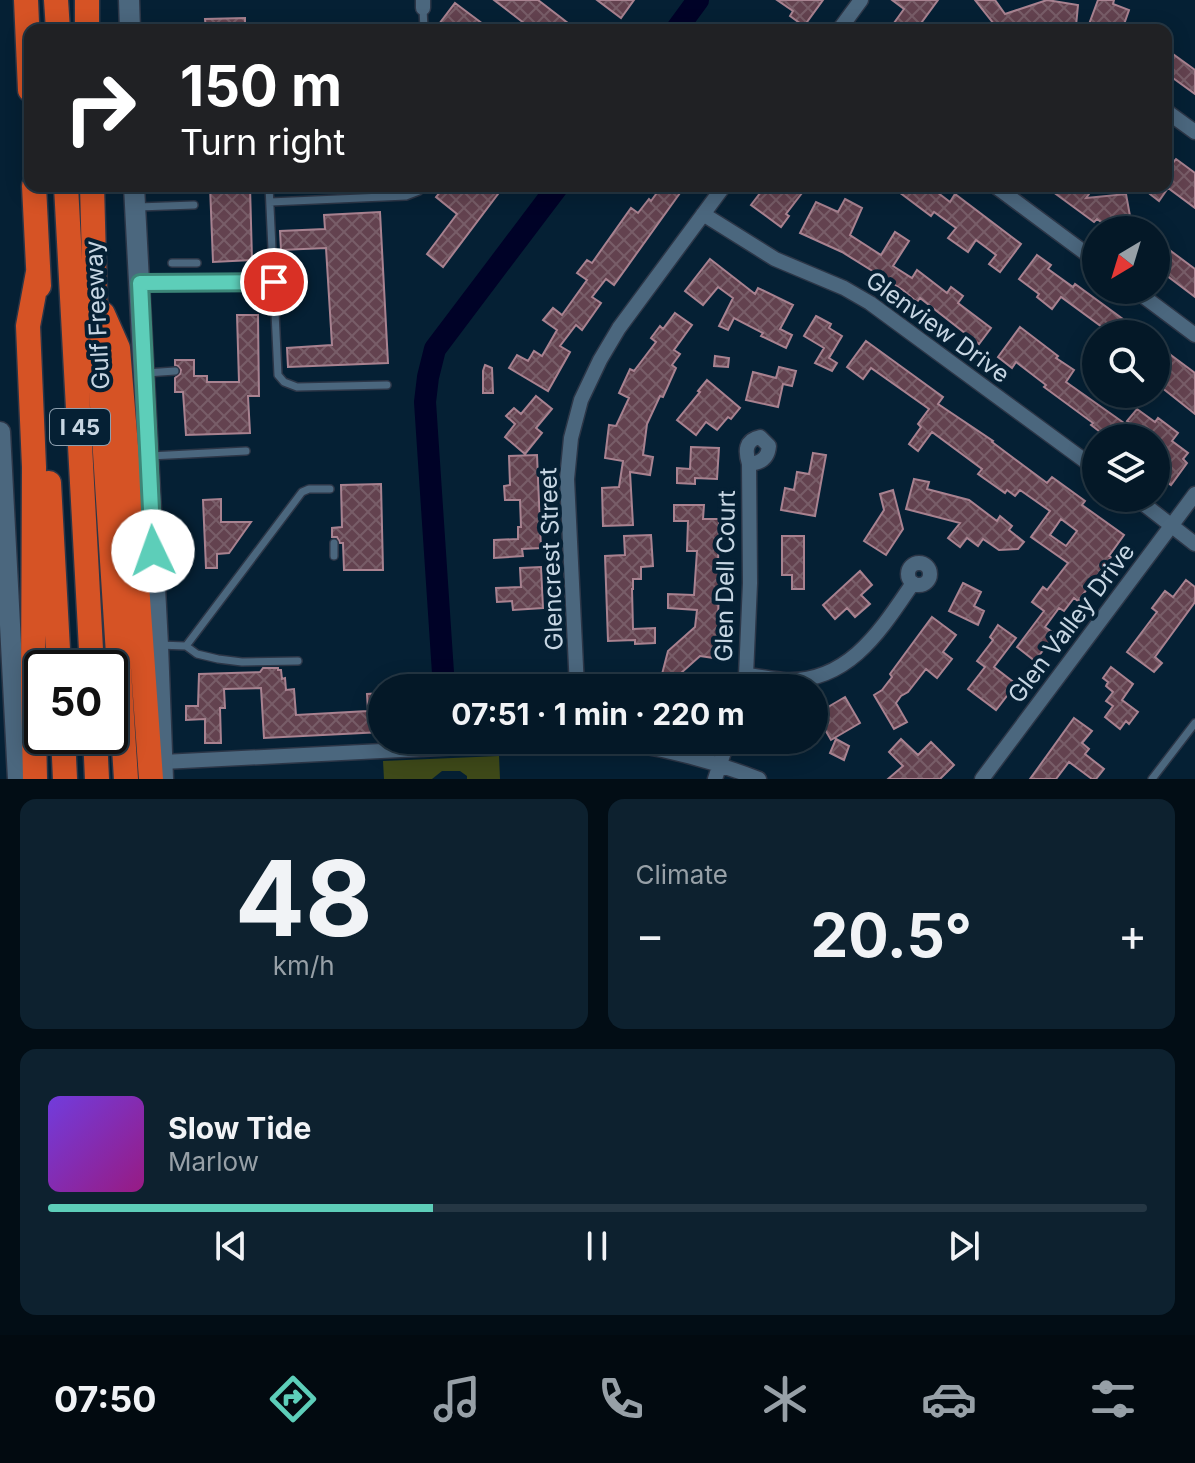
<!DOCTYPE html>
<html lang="en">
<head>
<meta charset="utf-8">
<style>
  :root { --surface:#041827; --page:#0d212f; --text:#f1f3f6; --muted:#97a0a7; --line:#253744; --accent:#5dceb9 }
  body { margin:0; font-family:Inter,sans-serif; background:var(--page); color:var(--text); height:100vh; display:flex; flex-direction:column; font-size:30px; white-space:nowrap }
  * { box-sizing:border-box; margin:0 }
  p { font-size:26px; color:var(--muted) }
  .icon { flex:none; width:44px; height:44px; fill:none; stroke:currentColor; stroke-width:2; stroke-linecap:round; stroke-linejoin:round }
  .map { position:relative; height:779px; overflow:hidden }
  .side { display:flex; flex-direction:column; gap:20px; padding:20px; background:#020d15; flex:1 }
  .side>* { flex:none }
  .hud { position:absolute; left:24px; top:24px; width:1148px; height:168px; border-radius:16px; box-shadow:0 4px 20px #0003,0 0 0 2px var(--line); background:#202124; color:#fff; overflow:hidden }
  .needle { width:52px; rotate:218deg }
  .tools { position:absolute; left:1082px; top:216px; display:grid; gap:16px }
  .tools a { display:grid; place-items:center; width:88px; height:88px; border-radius:50%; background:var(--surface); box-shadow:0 4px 20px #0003,0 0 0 2px var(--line); font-size:40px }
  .speed { position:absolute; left:24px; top:650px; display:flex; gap:16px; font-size:40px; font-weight:700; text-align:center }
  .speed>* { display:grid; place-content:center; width:104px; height:104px; border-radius:50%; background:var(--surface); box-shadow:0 4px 20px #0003,0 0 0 2px var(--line); line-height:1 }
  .speed .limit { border:4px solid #111; border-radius:12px; background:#fff; color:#111 }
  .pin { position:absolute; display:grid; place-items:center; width:68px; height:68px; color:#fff; margin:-34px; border:4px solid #fff; border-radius:50%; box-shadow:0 2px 8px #0007 }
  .me { position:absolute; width:88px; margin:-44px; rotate:357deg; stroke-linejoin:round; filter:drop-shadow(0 0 6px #0008) }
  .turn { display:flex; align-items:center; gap:28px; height:168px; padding:0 24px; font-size:36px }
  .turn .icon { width:104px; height:104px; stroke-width:2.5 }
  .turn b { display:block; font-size:56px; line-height:68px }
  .big { font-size:60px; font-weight:700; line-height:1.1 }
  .side .widget { flex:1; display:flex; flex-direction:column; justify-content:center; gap:12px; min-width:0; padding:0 28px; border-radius:16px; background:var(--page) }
  .side .dial { align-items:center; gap:0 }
  .dial b { font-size:104px; line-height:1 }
  .song { display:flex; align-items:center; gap:24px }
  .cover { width:96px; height:96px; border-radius:12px; background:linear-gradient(135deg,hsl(260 70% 55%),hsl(310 70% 35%)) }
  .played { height:8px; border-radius:4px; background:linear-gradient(90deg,var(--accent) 35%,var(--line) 35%) }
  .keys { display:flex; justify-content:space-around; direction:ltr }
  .heat { display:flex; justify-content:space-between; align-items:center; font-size:44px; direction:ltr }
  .side .tiles { flex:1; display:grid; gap:20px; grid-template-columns:1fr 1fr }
  .widget:last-child { grid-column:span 2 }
  .trip { position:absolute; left:368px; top:674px; width:460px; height:80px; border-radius:40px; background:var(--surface); box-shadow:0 4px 20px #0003,0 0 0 2px var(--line); font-weight:700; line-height:80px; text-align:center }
  .tab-bar { display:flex; height:128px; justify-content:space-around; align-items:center; background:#020a10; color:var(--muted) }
  .tab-bar .icon { width:56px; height:56px }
  .tab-bar .active { color:var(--accent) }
  .tab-bar b { font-size:36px; color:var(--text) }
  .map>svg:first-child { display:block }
  .green { fill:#3e4919 }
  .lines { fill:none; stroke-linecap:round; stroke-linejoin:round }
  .river { stroke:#000227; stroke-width:22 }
  .building { fill:url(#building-cross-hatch); stroke:#a88290; stroke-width:2; fill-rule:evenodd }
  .service-casing { stroke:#2c3647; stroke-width:10 }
  .minor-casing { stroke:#2c3647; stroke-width:17 }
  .secondary-casing { stroke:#2c3647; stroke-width:23 }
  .motorway-casing { stroke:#2c3647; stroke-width:27 }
  .service { stroke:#4b677e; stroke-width:7 }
  .minor { stroke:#4b677e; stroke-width:14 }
  .secondary { stroke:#4b677e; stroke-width:20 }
  .motorway { stroke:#d65325; stroke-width:24 }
  .route-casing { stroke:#3c8678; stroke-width:20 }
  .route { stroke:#5dceb9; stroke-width:14 }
  .labels { text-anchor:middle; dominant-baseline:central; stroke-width:8; stroke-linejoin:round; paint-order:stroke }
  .shield { fill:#052034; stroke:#8d9fae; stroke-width:2 }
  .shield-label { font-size:22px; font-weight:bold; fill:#c7d6e3 }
  .street-label { font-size:24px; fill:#c7d6e3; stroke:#052034 }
</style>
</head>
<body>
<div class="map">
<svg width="1195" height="779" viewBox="0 0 1195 779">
  <defs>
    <pattern id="building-cross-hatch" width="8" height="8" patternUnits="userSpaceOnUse" patternTransform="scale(2)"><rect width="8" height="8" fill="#63424f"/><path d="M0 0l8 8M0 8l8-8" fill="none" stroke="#785d68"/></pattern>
  </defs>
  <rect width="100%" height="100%" fill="#052034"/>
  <path class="green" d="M499,756l1,23h-33v-3l-7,-5h-18l-10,8h-48l-1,-18z"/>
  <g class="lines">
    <path class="river" d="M676,30l22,-30
      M444,688l-19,-286 3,-25 7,-28 123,-163"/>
  </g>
  <path class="building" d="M494,0h44l39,30h-44z
    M597,0h37l-13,18z
    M777,0h46l-19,26 -14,-10 3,-5z
    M892,0h46l-22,30h-27l15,-21z
    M975,0h20l10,14 42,-14 31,5 -2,21 -20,-2 -24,6h-9l-3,-7 -22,6z
    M1098,0h16l-1,4 16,6 -7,20h-26l-8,-3z
    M455,3l36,27h-44l-8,-6z
    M245,18v12h-39l-1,-11z
    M1166,49l29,21v24l-29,-21z
    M1176,159l19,14v35l-27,-20 -9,13 -9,-7 6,-8h10v-25l5,4z
    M210,186h40l2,74 -39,2z
    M445,186h59l-61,81 -16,-13 30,-40 -21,-17z
    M662,186h23l-71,99 -8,-6 -14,18 9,6 -19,27 -6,-5 -16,21 10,6 -22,39 -39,-23 8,-13 11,6 6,-10 8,5 15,-26 -14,-10 10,-12 9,7 25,-35 -10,-7 10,-13 5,3 39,-55 7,5 11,-14 2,2z
    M774,186h18l10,7 -16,21 3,2 -8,11 -30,-22 13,-17 6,5z
    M891,186h38l21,16 5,-8 66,50 -21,28 -11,-8 7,-9 -20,-15 -8,12 -20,-14 8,-10 -22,-16 -3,4z
    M1045,186h50l-9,12 40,-4 4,22 19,14h-37l-15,-11 -3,3z
    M845,199l17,9 -12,27 31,20 14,-23 14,9 -16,25 19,12 5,-8 30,23 4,-6 12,9 -5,7 33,25 -12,16 -59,-46 -3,4 -14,-12 -61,-38 -42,-19 16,-31 22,10z
    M380,212l8,151 -100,4 -1,-19 45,-3 -6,-97 -45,2 -1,-19 45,-2 -1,-14z
    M1156,240l39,29v28l-37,-28 5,-7 -7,-5z
    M1037,255l14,10 -3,4 25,18 2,-3 56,41 -7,9h-21l3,-4 -45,-33 -9,12 -15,-12 2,-3 -20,-15z
    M710,259l45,35 3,-6 35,17 -13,24 12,6 -6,13 -25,-12 2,-3 -29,-15 -6,12 -9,-4 14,-28 -15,-11 -15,18 -18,-14z
    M675,313l17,12 -18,25 6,4 -8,11 4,3 -13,29 -3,-1 -13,28 -4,31 10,2 -3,18 -20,-3 3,53 -30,1 -1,-38 17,-1 4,-26 -18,-3 4,-33 7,1 13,-28 -10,-5 11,-24 4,2 22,-29 -5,-4 9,-12 3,3z
    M237,315h21l1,81h-11l2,37 -64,2 -3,-43h-8v-14l5,-4 1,-4 -3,-4 -3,-1v-5h19v16h13v6h32z
    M816,316l15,8 -2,4 13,8 -13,22 8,5 -5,8 -17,-8 9,-15 -20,-12z
    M1020,327l38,29 -2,2 18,12 -8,12 65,46 -7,10h-16l-17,-13 2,-2 -49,-36 2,-2 -30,-23 -4,6 -14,-11z
    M866,341l77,56 -5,7 55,37 -1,1 55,41 5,-6 33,24 -3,4 42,30 -15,21 2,1 -33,44 -4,-3 -10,13 -5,-3 -14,19 10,7 -20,27 -18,-14 27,-36 -12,-9 11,-15 4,3 21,-27 -37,-26 19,-26 -30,-21 -5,6 -8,-6 -2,3 -27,-19 4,-5 -50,-37 -14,19 -9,-7 12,-17 -3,-3 11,-15 -58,-41 -8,11 -16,-12zM1061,519l16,12 -11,15 -16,-11z
    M1156,344l39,29v41l-39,-31z
    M715,356l14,2 -1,9 -14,-1z
    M485,365l7,3 1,25h-10v-22z
    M779,367l17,4 -4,15 -9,-2 -5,23 -32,-7 7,-28 23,6z
    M707,380l33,28 -9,11 -3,-2 -11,13 -11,-8 -10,13 -19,-15 23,-28 -2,-1z
    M536,396l16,13 -16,19 6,5 -17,21 -20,-17 10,-13 -9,-8 8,-8 7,6z
    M1137,409l18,13 3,-4 20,15 -6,8 16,12 -5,6 4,4 -16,22 -15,-11v-16l8,-11 -8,-6v-3h-4l-25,-17z
    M691,447l28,1 -2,31 -22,-1v6l-18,-1v-15l13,1z
    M813,453l13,2 -11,61 -34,-6 4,-22 9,2 3,-18 12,2z
    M537,455l4,93 -19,1 1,7 -29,2v-18l24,-1v-12h3l-1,-27h-15l-1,-14 6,-1 -1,-29z
    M914,479l15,3 -2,7 42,11 28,21 3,-5 12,10 -3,4 15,12 -6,7 -19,1 -16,-11 -5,7 -11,-8 -7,9 -12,-9 12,-15 -54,-14z
    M381,484l2,86h-39l-1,-27h-3l-3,-6h-5v-9l10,-1 -1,-42z
    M893,490l10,39 -17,26 -22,-14 20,-31 -4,-16z
    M221,499v23h30l-22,31 -12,1v14h-11l-3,-68z
    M674,505h30l-1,14h16l-1,47h2l-2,51 2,1 -2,24 -2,1 -2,15 -14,-2 -19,17 23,6 -2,9h-29l2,-6 -14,-4 7,-27 27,-24 2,-17 -29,-2v-14l26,1 3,-44h-10l1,-30h-14z
    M651,535l2,31 -12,1v12h-8v10h-1l1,40 22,-1v15l-20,1v-4l-27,1 -3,-85 20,-1 -1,-19z
    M782,536h22v53h-12v-14h-10z
    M541,567l2,41 -30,2 -1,-9 -15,1 -1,-14 25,-1 -1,-19z
    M860,571l12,14 -11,10 9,9 -15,13 -8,-9 -12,11 -12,-14z
    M1186,580l9,7v15l-40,55 7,6 -8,9 -27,-20 30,-40 -5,-4 13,-17 8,6z
    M963,583l18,9 -7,14 10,5 -6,14 -29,-14z
    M932,617l24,18 -13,17 9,7 -15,19 -11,-9 -18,23 -7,4 -5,7 11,19 -13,7 -20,-34 8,-5 10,-13 -2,-3z
    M998,625l18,13 -22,29 22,17 -20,26 -28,-21 17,-22 -8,-6 16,-21 -3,-3z
    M1111,667l22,17 -11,16 16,12 -9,12 -3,-3 -6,8 -15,-12 8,-11 -7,-5 7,-9 -7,-6 2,-4 -5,-4z
    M263,668h15v2h3l1,9 3,-1 1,12 8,-1 2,26 72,-4 -1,-17 15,-1v39l-118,6 -3,-50 -37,1 1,19h-5l1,35h-16v-24l-19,1v-14h12l1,-32 61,-2z
    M537,677v11h-36l-1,-9z
    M638,677l1,11h-20l-1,-10z
    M845,697l15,26 -29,17 -15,-26z
    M1074,718l18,13 -10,12 7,6 -4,5 19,15 -8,10h-4l-23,-17 -13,17h-26z
    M836,739l13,7 -5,14 -14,-7z
    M901,739l17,16 13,-13 23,23 -14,14h-52l15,-13 -14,-14z
    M746,740h34l-3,11 -32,-7z"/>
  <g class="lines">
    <defs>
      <path id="service" d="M423,8l1,22
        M269,186l9,189 6,7 13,5 90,-2
        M270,202l136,-6 13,-5 3,-5
        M138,207l56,-2
        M172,263h25
        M142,283l132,-1
        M146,373l29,-2
        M150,456l96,-5
        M334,543v13
        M159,645l27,1 11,8 21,5 24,3 56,-1
        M186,646l116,-154 7,-3h21
        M1152,779l43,-56"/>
      <path id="minor" d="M423,0v8
        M839,30l22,-30
        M1166,111l29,21
        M995,186l101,75
        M703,214l72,45 69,29 26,15 226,166
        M1135,290l60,45
        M1136,498l59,46
        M908 574a11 11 0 1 1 22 0a11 11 0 1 1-22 0Z
        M746,675c12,1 25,4 37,5 65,4 98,-50 130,-97
        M577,688l-10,-209 4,-41 10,-38 19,-40 19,-32 105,-142
        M742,688l4,-13 4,-92 -1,-119c-4,-13 -4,-24 11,-27l9,9c-1,12 -8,17 -20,18
        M163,762l416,-21c19,1 39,1 58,4 42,7 83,19 122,34
        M715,779l13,-39
        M982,779l213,-285"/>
      <path id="secondary" d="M129,0l1,30
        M134,186l24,459 5,134
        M0,432l18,347"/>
      <path id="motorway" d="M26,0l4,90
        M56,0l2,30
        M87,0v30
        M34,186l5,100
        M66,186l26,482
        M92,186l3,110 31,483
        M103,314l15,34 17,209 16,222
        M49,483l10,185
        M63,736l2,43
        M95,736l2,43
        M35,779l-2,-95 1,-217 -6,-141 10,-54"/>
    </defs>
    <use href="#service" class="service-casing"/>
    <use href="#minor" class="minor-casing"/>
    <use href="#secondary" class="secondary-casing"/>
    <use href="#motorway" class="motorway-casing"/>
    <use href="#service" class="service"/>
    <use href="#minor" class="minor"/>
    <use href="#secondary" class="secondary"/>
    <use href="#motorway" class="motorway"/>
  </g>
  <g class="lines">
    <defs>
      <path id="route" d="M153,551l-13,-268 134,-1"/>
    </defs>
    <use href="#route" class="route-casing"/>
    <use href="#route" class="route"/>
  </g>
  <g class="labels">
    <rect class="shield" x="50" y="409" width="60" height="36" rx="6"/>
    <g class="shield-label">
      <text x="80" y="427">I 45</text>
    </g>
    <g class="street-label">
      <text transform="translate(97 315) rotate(-93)">Gulf Freeway</text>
      <text transform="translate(938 327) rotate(36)">Glenview Drive</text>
      <text transform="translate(551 559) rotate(-92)">Glencrest Street</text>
      <text transform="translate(725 576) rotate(-89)">Glen Dell Court</text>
      <text transform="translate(1071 623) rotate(-53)">Glen Valley Drive</text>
    </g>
  </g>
</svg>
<div class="tools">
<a><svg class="needle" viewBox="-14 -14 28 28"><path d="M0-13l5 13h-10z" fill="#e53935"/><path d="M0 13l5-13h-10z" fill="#97a0a7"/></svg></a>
<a><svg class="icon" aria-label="search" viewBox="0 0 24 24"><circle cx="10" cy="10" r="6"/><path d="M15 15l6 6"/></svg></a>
<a><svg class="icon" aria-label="layers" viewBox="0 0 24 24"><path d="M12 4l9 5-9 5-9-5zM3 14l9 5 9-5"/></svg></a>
</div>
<div class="speed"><div class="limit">50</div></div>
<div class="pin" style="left:274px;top:282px;background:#d93025"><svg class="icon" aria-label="arrive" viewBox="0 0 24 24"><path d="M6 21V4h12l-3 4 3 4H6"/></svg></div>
<svg class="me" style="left:153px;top:551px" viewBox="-20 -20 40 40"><circle r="19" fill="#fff"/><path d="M0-13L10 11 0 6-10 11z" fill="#5dceb9"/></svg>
<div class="trip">07:51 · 1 min · 220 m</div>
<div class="hud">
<div class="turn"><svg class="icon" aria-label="right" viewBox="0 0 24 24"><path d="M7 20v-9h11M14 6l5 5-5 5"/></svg><div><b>150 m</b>Turn right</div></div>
</div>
</div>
<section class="side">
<div class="tiles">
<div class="widget dial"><b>48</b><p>km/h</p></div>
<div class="widget"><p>Climate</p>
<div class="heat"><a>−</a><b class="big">20.5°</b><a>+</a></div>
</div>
<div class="widget">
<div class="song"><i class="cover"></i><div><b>Slow Tide</b><p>Marlow</p></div></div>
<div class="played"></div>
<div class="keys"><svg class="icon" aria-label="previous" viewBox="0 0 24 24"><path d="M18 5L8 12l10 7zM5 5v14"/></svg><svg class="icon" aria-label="pause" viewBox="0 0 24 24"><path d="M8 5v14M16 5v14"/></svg><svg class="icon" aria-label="next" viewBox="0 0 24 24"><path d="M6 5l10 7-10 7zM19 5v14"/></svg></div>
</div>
</div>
</section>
<nav class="tab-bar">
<b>07:50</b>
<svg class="icon active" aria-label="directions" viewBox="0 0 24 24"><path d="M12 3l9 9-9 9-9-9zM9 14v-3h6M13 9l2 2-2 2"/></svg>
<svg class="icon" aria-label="music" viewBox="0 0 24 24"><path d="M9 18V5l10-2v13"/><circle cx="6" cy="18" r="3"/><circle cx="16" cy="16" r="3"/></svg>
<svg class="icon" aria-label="phone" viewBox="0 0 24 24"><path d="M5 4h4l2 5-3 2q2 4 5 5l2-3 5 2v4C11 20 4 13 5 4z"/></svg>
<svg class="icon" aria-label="climate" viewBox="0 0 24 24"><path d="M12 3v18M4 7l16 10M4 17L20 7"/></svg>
<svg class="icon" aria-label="car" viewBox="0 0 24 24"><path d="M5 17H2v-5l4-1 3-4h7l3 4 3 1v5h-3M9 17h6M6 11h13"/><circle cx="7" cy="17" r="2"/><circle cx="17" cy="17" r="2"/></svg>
<svg class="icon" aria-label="filters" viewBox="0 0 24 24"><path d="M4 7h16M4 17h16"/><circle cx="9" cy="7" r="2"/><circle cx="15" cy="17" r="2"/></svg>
</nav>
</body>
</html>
